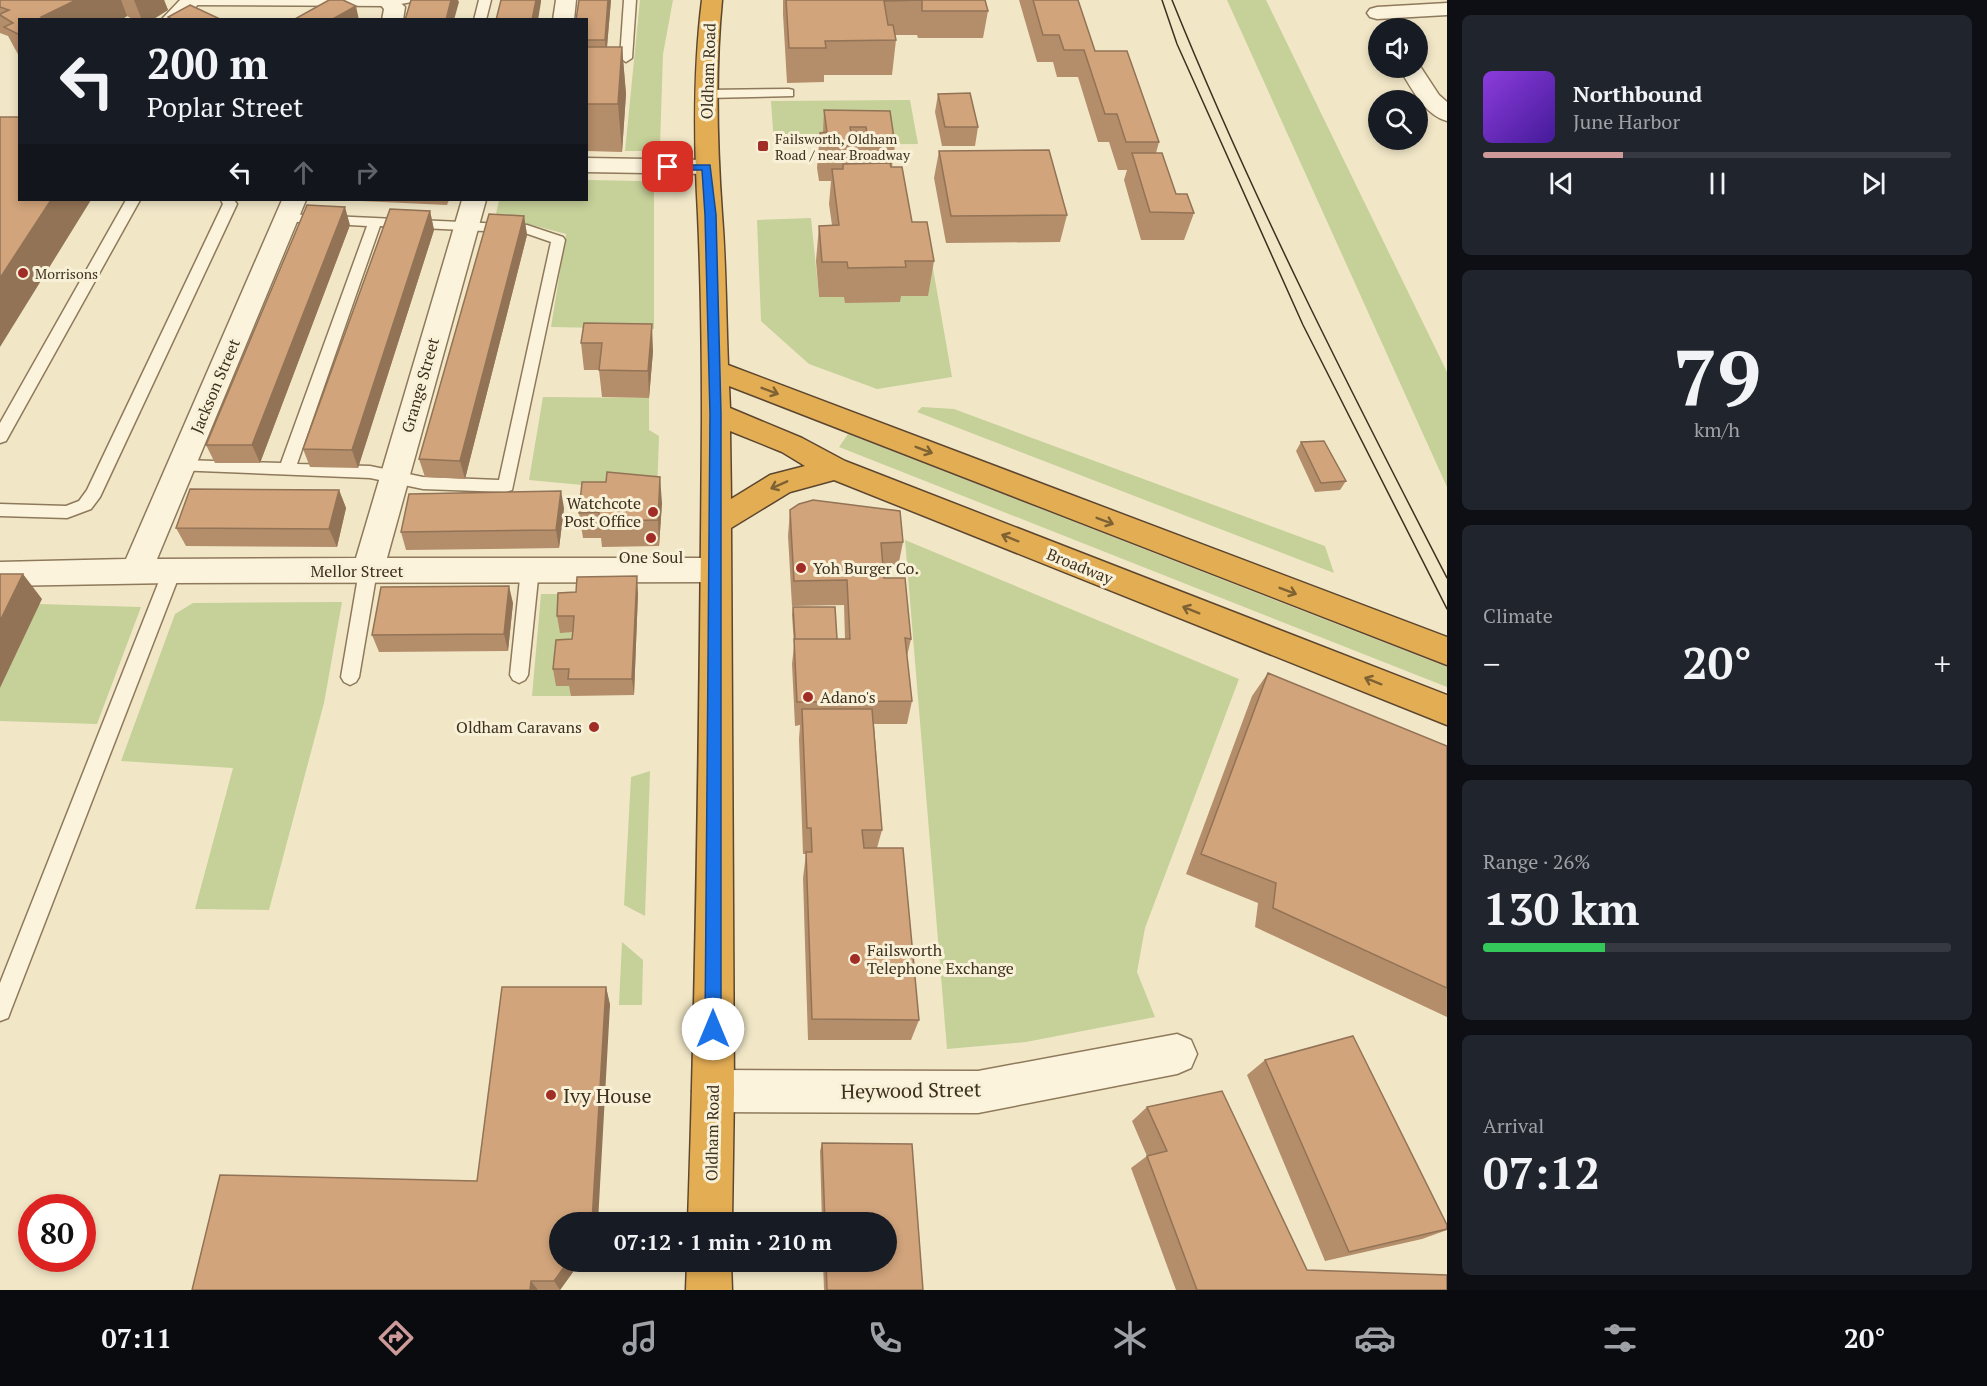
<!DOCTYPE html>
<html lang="en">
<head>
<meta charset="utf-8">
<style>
  :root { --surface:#171b24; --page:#20242c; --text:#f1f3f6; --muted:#9ea1a6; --line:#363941; --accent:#cd9a99 }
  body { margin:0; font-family:"PT Serif",serif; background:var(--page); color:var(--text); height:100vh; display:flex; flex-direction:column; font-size:22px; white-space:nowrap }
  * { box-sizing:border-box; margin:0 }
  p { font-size:20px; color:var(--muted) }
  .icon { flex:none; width:33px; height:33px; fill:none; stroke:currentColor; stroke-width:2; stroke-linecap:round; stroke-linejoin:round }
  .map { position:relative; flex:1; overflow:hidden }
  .panel { display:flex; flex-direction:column; gap:15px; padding:15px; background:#0d0f14; width:540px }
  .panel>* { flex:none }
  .top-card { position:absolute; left:18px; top:18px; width:570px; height:183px; border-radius:0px; box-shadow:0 3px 9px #0003; background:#171b24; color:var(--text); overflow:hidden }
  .tools { position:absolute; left:1368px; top:18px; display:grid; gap:12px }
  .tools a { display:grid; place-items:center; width:60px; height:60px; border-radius:50%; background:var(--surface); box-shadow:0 3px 9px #0003; font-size:30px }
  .speed { position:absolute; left:18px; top:1194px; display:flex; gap:12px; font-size:30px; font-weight:700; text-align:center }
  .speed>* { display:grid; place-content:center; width:78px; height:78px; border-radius:50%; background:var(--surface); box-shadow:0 3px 9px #0003; line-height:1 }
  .speed .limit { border:9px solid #d22; background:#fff; color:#111 }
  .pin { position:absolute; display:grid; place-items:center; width:51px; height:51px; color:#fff; margin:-26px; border-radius:12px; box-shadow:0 3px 9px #0006 }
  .me { position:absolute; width:66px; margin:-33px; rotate:0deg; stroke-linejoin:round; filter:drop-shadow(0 0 4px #0008) }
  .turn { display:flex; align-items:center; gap:21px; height:126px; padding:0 30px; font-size:27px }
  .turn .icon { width:78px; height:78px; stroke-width:2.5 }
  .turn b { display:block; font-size:42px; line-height:51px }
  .lanes { display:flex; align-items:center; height:57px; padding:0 30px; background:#0003; justify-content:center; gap:30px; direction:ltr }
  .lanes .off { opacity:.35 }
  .big { font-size:45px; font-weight:800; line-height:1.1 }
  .panel .widget { flex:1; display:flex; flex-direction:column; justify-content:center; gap:9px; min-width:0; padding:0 21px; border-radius:9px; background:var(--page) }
  .panel .dial { align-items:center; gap:0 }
  .dial b { font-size:78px; line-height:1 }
  .song { display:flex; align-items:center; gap:18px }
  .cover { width:72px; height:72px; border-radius:9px; background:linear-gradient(135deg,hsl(270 70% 55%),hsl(260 70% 35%)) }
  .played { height:6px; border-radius:3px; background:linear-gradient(90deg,var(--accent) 30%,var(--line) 30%) }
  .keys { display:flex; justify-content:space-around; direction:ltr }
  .heat { display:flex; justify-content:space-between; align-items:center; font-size:33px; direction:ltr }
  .charge { height:9px; border-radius:4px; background:linear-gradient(90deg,#34c759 26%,var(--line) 0) }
  .trip { position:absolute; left:549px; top:1212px; width:348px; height:60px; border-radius:30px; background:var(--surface); box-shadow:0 3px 9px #0003; font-weight:800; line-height:60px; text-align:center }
  .menu { display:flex; height:96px; justify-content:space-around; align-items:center; background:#090b0e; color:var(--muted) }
  .menu .icon { width:42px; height:42px }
  .menu .on { color:var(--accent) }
  .menu b { font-size:27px; color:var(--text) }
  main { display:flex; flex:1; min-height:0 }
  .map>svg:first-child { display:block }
  .green { fill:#c6d099 }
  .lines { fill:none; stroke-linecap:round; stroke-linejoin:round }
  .lane-casing { stroke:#8e795b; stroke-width:3 }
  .street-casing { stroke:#8e795b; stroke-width:3 }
  .highway-casing { stroke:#5c462f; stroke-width:3 }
  .lane { fill:#fbf3db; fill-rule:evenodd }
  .street { fill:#fbf3db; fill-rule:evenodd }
  .highway { fill:#e3ad54; fill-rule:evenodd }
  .tram { stroke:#3d301f; stroke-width:1.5 }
  .wall { fill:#b48d6a }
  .shaded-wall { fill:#927356 }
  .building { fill:#d1a47b; stroke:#927356; stroke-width:1.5; fill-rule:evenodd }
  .oneway { stroke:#7f6234 }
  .route { fill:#1a73e8; stroke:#114b97; stroke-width:1.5 }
  .poi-dot { fill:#a02e27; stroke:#f8f0d7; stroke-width:2 }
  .labels { text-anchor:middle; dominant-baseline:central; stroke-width:6; stroke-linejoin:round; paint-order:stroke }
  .far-poi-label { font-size:14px; fill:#3d301f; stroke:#f8f0d7; text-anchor:start }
  .street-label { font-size:16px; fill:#3d301f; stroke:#f8f0d7 }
  .poi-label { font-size:16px; fill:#3d301f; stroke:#f8f0d7; text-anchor:start }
  .near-street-label { font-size:20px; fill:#3d301f; stroke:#f8f0d7 }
  .near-poi-label { font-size:20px; fill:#3d301f; stroke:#f8f0d7; text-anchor:start }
</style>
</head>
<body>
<main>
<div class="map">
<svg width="1447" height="1290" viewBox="0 0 1447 1290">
  <rect width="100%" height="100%" fill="#f1e7c7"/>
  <path class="green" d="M640,0h33l-10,54 -3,92 -9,5h-26z
    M1227,0h39l181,372v115z
    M910,100l8,44 -144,1 -3,-44z
    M587,180l53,1 9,3 5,7v138l-103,-2 15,-93 -38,-10 -34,-1 5,-23h87z
    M811,218l8,79 81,-1 31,-39 21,120 -75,12 -68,-25 -48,-43 -4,-101z
    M543,397l106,1v32l10,6 -2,56 -128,-12z
    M922,407l32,2 371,137 9,27 -417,-161z
    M848,434l599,233v20l-608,-240z
    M905,540l334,139 -94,249 -8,44 18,45 -129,25 -79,7z
    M541,594h39l-9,102h-39z
    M342,602l-18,101 -55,207 -74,-1 38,-141 -112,-7 54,-147 18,-11z
    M39,604l102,3 -44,117 -97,-3v-33z
    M650,771l-5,145 -21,-11 7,-128z
    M622,942l21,18 -1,45h-23z"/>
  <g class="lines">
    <defs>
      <path id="lane" d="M187,0h227l-2,2 -23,4 -198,-1 -4,-1z
        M479,0h12l-5,20h-12z
        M624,0h12l-4,58 -6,4 -6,-4z
        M789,89l4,1v6l-86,2 -6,-4 6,-4z
        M126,200h14l-134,241 -6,2v-20z
        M221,200h13l3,4 -137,293 -9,12 -24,9 -67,-2v-12l66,2 13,-5 8,-11 136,-286z
        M287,214l240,11 36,12 2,3 -53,250 -6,2 -83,-3 -53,-11 -195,-8 -2,-4 2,-4 6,-2 100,3 86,-237 -85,-5 -2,-3zM380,226l145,7 26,9 -52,238 -76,-3 -53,-11 -73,-2z
        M530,562l6,2 3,5 -11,106 -3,5 -6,3 -6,-3 -3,-5 11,-106 3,-5z
        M172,564l6,2 3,5 -170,439 -3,8 -8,3v-38l163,-412 3,-5z
        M368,564l6,2 3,5 -18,106 -3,5 -6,3 -6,-3 -3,-5 18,-106 3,-5z"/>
      <path id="street" d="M180,0h22l-18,20h-23z
        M381,0c10,0 18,0 24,7l-2,13h-21l2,-11 -5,-6z
        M556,0h20l-2,20h-21z
        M1447,3v12l-70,4 -7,-2 -3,-4 3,-4 7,-2z
        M1418,63l21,32 8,7v19c-23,-6 -36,-34 -48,-53h19z
        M586,158l120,2 8,2 4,5 -4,5 -8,2 -120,-2z
        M282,200h24l-149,359 199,-1 106,-358h24l-99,358h327l11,3 5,9 -5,9 -11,3 -542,1 -172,3v-24l126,-3z
        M1177,1034l14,6 6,14 -6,14 -14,6 -199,39 -265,-1 -15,-6 -6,-15 6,-15 15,-6 265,1z"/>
      <path id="highway" d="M702,0h20c-7,71 -5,143 0,214 4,50 4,100 6,151l719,272v28l-718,-279 1,22 72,30 43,23 602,234v30l-613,-245 -44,12 -59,36 3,563 -2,131h-44c9,-268 12,-538 14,-804 0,-68 -1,-136 -4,-203 -4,-72 -5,-144 4,-215zM730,431l52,21 23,14 -35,9 -39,24z
        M687,1262h44l1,28h-46z"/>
    </defs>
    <use href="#lane" class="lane-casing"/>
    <use href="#street" class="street-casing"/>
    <use href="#highway" class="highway-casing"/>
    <use href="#lane" class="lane"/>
    <use href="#street" class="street"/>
    <use href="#highway" class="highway"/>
    <path class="tram" d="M1162,0l15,44 126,281 144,284
      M1172,0c80,198 177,388 275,578"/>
  </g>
  <path class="wall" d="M0,0h164l4,10 -16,10h-18l-7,-4 -6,4h-101v38l-12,-22 -8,-3z
    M579,0h32l-4,47h15l4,47 -4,58 -36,-1v-131z
    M783,0h202l3,11 -5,27h-65l-1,-3h-22l1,5 -4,35h-68v7l-37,1 -4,-69z
    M1019,0h59l17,51 64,91 -3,11 20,41 18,19 -10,27h-43l-17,-60 3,-10h-9l-9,-28h-11l-20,-65h-21l-4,-15h-16z
    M938,94l40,33 -3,19h-33l-7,-34z
    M824,110l66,1 5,34 -3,22 20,55 22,39 -6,35h-27l-1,6 -55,1 -1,-6h-25l-3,-36 3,-35 13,-1 -3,-21 2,-23h-12l-2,-13 3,-35 3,-1z
    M939,151l128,64 -7,27 -114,1 -12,-65z
    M339,200h110l-2,5z
    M430,211l4,19 -76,238 -48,-1 -7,-18z
    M524,216l3,19 -62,244 -40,-2 -6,-18z
    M350,225l-90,238h-45l-9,-18z
    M584,323l69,28 -4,47 -47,-1 -3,-27h-15l-3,-27z
    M1301,442l45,39 -6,9 -25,2 -19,-41z
    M339,490l7,18 -9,39 -151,-1 -10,-18z
    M662,503l-3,43 -57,1 -1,-9h-18l-4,-25z
    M564,508l-5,40 -153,2 -5,-18z
    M790,510l113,32 -5,25 -15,1 1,10 27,61 -4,17 5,45 -5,23h-33l8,106 -5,18 42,172 -8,20h-103l-5,-162 3,-24h-3l-4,-115 1,-14 -5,1 -3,-62 2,-19 -2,-30 1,-8 44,32h8l-1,-34 -52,1 -4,-70z
    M638,593l-4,102 -63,1 -2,-10h-13l-3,-17 19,-30 1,-7 -13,1 -3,-17z
    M513,603l-5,48 -129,1 -7,-17z
    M1268,673l179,73v271l-192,-90 3,-24 -72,-29 66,-178z
    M606,987l4,18 -50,217v40h14l-1,10 -13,18h-368l285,-109z
    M1265,1060l182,170 -25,9 -97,22 -78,-186z
    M1147,1107l160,163 140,20h-271l-45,-122 16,-12 -15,-35z
    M822,1143l90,1 11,146h-99l-1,-28h63v-40h-64l-2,-71z"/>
  <path class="shaded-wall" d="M76,0h45l6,16 -6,4h-78l-2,-3z
    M134,0h30l4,10 -16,10h-10z
    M451,0h7l1,2 -5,18h-8z
    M536,0h5v2l-3,18h-6z
    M608,0h3l-5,58 -1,-18z
    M356,6l3,14h-28z
    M622,47l4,47 -4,58 -4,-48z
    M51,200h40l-91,147v-69z
    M345,207l5,18 -90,238 -8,-18z
    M430,211l4,19 -76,238 -6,-18z
    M524,216l3,19 -62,244 -5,-18z
    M652,324l1,27 -4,47 -1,-27z
    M660,477l2,26 -3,43 -1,-26z
    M339,490l7,18 -9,39 -8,-18z
    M561,491l3,17 -5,40 -3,-18z
    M23,574l19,25 -42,89v-67z
    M637,576l1,17 -4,102 -2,-16z
    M509,586l4,17 -5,48 -4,-17z
    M606,987l4,18 -12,217h-6z
    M567,1262h7l-1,10 -13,18 -6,-9z
    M531,1281l7,9h-8z"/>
  <path class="building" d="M0,0h76l-35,17 5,3h-26v15l-16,-8 9,-4 -13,-8v-1l9,-4 -9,-3z
    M329,0h14l13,6 -25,14h-38z
    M411,0h40l-5,20h-41z
    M501,0h35l-4,20h-36z
    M579,0h29l-3,40h-19v-20h-10z
    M786,0h136l-38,1 4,24h5l3,15 -71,1 1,7h-37z
    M922,0h63l3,11h-66z
    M1033,0h45l17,51h32l32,91h-33l-9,-28h-12l-21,-64h-20l-5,-15h-16z
    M190,5l32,15h-49l-5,-3z
    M586,47h36l-4,57h-32z
    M970,93l8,34h-33l-7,-33z
    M824,110l66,1 5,34 -73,1 -2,-13 7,-1zM850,127h16l1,6h-16z
    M0,117h20v83h31l-51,78z
    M1049,150l18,65 -116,1 -12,-65z
    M1132,153h30l14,41h11l7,19 -44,-1z
    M890,163l1,4h11l10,55h15l7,39h-29l1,6 -58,1 -1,-6h-25l-3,-36 20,-1 -7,-56h11v-5z
    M307,205l38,2 -93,238h-46z
    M390,209l40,2 -78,239 -49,-1z
    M489,214l35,2 -64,245 -41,-2z
    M584,323l68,1 -4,47 -49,-1 3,-27h-21z
    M1324,441l22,40 -25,2 -20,-41z
    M607,472l53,5 -2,43 -59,1v-9l-20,1 3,-31h24z
    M190,489l149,1 -10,39 -153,-1z
    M561,491l-5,39 -155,2 8,-38z
    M813,500l87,11 3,31 -22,1 3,35h21l6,61 -6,-1 7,63 -115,1 -3,-63h56l-3,-59 -53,1 -4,-71 9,-6z
    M0,574h23l-23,47z
    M637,576l-5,103h-64l1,-10h-16l3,-29 16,-1 1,-9 1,-14h-17l1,-23 18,-1 1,-15z
    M509,586l-5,48 -132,1 9,-48z
    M793,607h42l2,32h-42z
    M1268,673l179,73v242l-174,-80 3,-25 -75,-29z
    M802,709h70l10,121h-20l2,18h39l16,172 -107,-1 -6,-167h6l-1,-24h-4z
    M502,987h104l-14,235h-32v40h7v1l-13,18h-23l-1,9h-338l28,-115 257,6z
    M1353,1036l94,189v4l-98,23 -84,-192z
    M1222,1091l85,179 140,5v15h-250l-50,-134 20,-5 -20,-44z
    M822,1143l90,1 11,146h-96l-1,-28h60v-40h-61z"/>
  <defs><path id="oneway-shaft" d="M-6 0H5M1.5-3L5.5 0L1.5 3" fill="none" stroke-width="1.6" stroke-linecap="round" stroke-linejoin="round" transform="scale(1.5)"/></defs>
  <g class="oneway">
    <use href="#oneway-shaft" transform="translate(770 391) rotate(21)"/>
    <use href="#oneway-shaft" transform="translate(924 450) rotate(21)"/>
    <use href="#oneway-shaft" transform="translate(779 485) rotate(156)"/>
    <use href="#oneway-shaft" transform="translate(1105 521) rotate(21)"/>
    <use href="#oneway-shaft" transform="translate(1010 538) rotate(-158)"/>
    <use href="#oneway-shaft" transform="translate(1288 591) rotate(21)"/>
    <use href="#oneway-shaft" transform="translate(1191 610) rotate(-158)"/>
    <use href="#oneway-shaft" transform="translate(1373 681) rotate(-158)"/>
  </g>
  <path class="route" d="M665,165h45l6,50 5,199v615l-2,6 -6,2 -6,-2 -2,-6 5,-615 -5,-199 -3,-45h-34l-5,-3z"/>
  <g class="poi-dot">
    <rect x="757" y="140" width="12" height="12" rx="3"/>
    <circle cx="23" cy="273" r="6"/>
    <circle cx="653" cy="512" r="6"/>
    <circle cx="651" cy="538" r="6"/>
    <circle cx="801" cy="568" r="6"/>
    <circle cx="808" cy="697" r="6"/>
    <circle cx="594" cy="727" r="6"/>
    <circle cx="855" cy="959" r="6"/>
    <circle cx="551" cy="1095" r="6"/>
  </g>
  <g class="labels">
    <g class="far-poi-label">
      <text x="775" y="138">Failsworth, Oldham<tspan x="775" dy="16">Road / near Broadway</tspan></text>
      <text x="35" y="273">Morrisons</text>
    </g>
    <g class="street-label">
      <text transform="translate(708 71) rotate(-88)">Oldham Road</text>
      <text transform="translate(420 385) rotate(-74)">Grange Street</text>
      <text transform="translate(215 386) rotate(-67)">Jackson Street</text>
      <text transform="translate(1080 566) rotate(22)">Broadway</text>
      <text x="357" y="571">Mellor Street</text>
      <text transform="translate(712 1133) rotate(-89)">Oldham Road</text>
    </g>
    <g class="poi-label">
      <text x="641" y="503" text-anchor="end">Watchcote<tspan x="641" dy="18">Post Office</tspan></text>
      <text x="651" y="557" text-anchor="middle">One Soul</text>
      <text x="813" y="568">Yoh Burger Co.</text>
      <text x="820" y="697">Adano's</text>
      <text x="582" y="727" text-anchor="end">Oldham Caravans</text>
      <text x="867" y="950">Failsworth<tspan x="867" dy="18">Telephone Exchange</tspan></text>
    </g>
    <g class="near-street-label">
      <text transform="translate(911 1090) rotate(-1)">Heywood Street</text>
    </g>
    <g class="near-poi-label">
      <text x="563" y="1095">Ivy House</text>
    </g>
  </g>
</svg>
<div class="tools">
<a><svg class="icon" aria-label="sound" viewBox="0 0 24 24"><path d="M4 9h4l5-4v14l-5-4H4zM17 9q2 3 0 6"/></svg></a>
<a><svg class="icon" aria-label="search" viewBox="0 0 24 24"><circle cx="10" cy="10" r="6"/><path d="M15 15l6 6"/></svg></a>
</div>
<div class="speed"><div class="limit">80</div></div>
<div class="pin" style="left:668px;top:167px;background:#d93025"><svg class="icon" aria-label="arrive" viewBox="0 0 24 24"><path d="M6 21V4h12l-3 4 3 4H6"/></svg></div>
<svg class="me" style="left:713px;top:1029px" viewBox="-20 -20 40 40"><circle r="19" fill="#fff"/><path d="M0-13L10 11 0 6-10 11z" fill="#1a73e8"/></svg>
<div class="trip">07:12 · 1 min · 210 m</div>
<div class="top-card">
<div class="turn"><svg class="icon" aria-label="left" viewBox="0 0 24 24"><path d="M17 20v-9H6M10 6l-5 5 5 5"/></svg><div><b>200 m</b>Poplar Street</div></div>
<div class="lanes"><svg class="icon" aria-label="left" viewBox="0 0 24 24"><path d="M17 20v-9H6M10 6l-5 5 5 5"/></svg><svg class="icon off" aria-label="ahead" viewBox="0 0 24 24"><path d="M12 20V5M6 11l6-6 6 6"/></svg><svg class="icon off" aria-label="right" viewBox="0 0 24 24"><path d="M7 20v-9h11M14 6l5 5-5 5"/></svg></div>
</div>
</div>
<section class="panel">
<div class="widget">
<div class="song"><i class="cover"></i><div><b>Northbound</b><p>June Harbor</p></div></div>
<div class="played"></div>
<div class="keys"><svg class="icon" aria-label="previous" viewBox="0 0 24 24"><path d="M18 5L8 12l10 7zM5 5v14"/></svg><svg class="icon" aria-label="pause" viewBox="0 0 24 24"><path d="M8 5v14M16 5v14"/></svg><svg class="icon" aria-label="next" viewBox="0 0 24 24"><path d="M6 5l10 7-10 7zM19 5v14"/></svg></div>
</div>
<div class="widget dial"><b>79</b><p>km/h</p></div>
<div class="widget"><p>Climate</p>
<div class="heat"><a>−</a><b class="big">20°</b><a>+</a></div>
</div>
<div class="widget"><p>Range · 26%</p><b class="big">130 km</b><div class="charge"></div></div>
<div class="widget"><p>Arrival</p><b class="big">07:12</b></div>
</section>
</main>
<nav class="menu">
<b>07:11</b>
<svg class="icon on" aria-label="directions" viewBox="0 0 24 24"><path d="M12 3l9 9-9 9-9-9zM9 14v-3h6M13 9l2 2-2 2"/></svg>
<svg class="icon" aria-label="music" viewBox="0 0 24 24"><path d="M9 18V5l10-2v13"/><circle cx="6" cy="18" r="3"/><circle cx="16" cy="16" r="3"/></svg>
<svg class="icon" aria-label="phone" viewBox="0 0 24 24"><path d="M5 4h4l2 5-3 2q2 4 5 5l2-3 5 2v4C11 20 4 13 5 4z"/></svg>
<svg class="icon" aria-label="climate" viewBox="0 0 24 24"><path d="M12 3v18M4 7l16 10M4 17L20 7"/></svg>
<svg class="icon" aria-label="car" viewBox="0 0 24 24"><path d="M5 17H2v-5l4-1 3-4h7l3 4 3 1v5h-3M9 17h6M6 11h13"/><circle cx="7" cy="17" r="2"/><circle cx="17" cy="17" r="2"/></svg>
<svg class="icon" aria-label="filters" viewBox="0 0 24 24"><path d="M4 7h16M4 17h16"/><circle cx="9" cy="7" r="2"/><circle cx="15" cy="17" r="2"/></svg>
<b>20°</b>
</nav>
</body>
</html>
